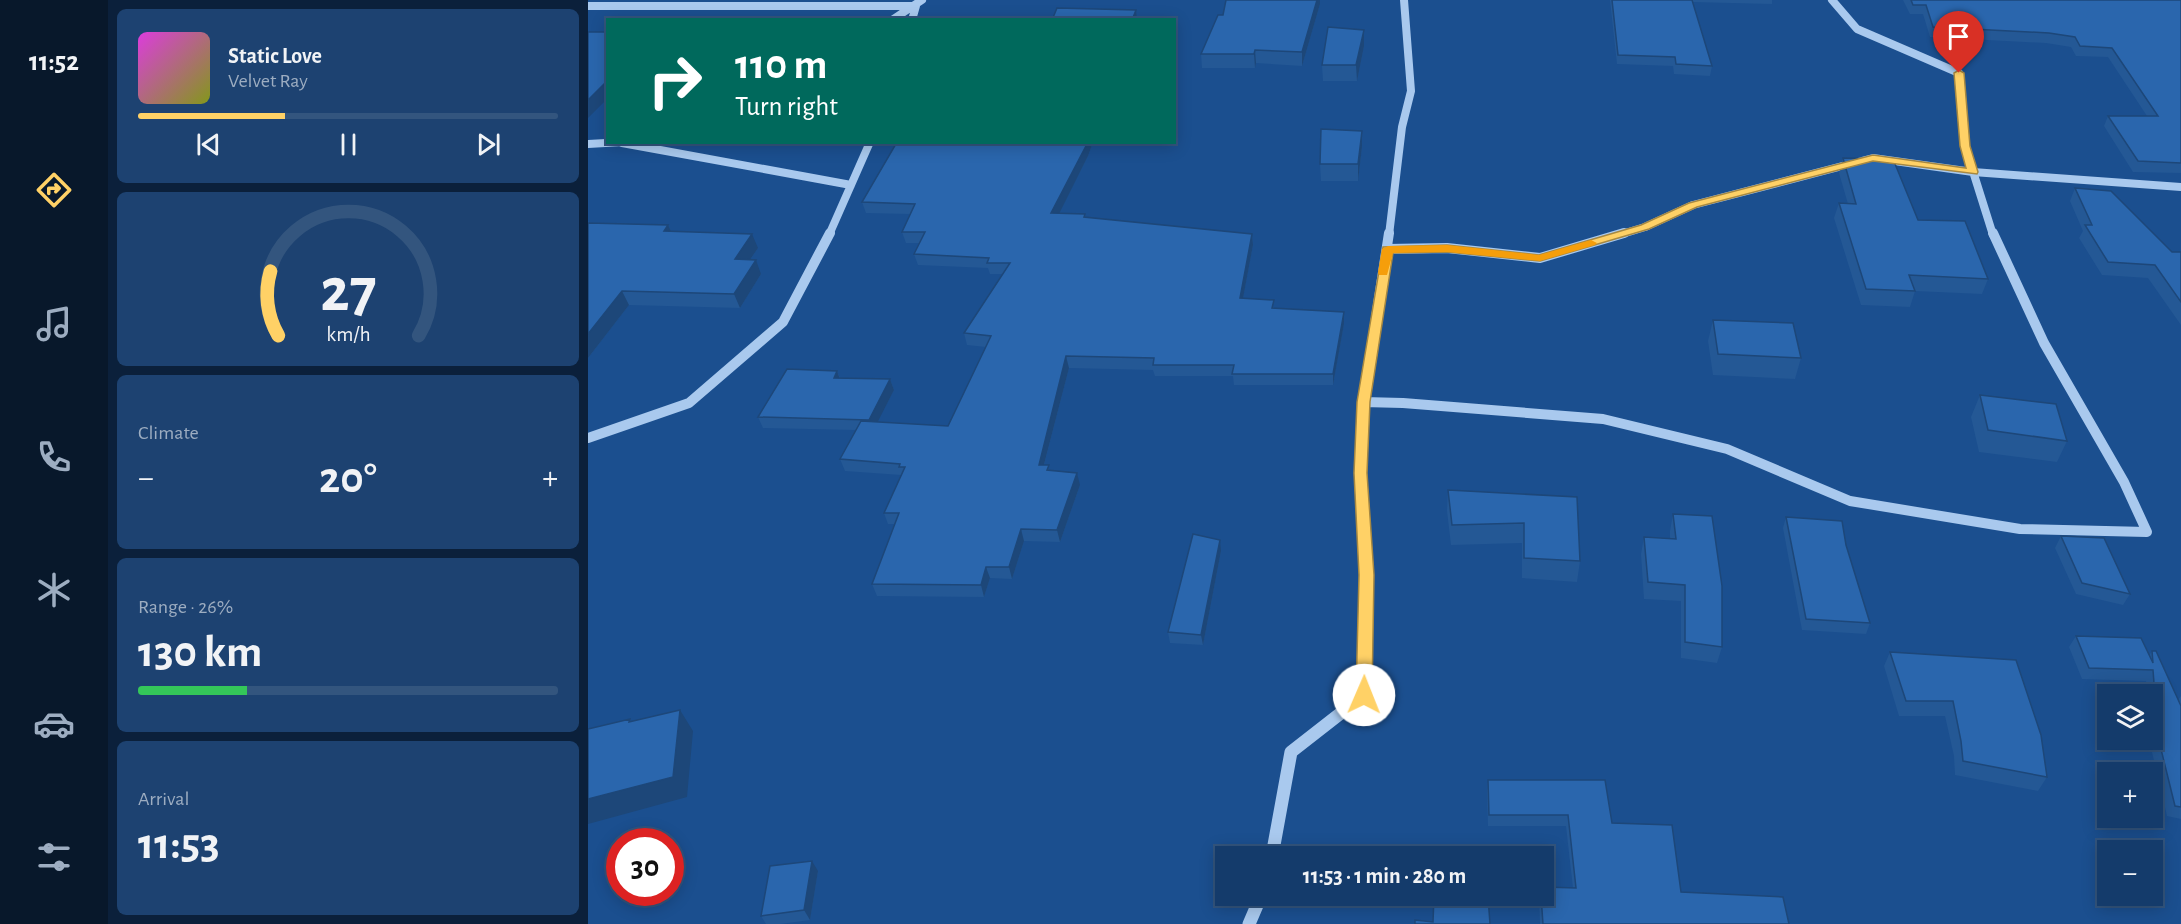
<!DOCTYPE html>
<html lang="en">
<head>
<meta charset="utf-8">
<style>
  :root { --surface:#143b6b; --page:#1d4271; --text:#f1f3f6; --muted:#9dadc1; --line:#33557e; --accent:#ffd166 }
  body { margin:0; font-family:"Alegreya Sans",sans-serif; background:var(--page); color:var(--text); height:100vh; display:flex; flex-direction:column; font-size:22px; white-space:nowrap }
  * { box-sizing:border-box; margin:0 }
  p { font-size:20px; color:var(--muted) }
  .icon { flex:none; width:33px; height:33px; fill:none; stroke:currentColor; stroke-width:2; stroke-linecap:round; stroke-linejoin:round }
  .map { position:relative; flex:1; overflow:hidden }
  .sheet { display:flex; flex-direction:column; gap:9px; padding:9px; background:#0b203b; width:480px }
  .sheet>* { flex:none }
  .hud { position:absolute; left:18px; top:18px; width:570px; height:126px; border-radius:0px; box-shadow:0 3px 15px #0003,0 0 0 2px var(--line); background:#00695c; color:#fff; overflow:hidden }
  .fabs { position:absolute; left:1509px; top:684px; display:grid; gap:12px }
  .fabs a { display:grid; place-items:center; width:66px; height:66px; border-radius:0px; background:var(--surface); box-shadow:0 3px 15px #0003,0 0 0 2px var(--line); font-size:30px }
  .speed { position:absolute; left:18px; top:828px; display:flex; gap:12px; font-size:30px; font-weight:700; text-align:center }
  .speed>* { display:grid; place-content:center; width:78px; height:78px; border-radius:50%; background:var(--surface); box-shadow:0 3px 15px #0003,0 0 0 2px var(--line); line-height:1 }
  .speed .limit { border:9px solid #d22; background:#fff; color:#111 }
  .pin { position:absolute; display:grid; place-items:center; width:51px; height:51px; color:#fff; margin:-62px -26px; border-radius:50% 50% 50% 0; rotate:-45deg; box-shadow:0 0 6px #0007 }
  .pin .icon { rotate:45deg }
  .me { position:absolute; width:66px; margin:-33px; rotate:1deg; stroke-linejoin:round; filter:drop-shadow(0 0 4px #0008) }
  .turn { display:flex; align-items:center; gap:21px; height:126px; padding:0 30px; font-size:27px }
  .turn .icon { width:78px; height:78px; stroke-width:2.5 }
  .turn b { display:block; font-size:42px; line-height:51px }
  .big { font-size:45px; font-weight:700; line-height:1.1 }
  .sheet .tile { flex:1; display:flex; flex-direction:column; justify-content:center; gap:9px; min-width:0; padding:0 21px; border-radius:9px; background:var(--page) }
  .sheet .dial { align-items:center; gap:0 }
  .dial svg { height:156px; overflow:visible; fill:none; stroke:var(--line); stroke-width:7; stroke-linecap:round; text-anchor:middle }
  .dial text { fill:var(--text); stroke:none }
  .song { display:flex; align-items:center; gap:18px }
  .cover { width:72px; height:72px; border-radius:9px; background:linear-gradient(135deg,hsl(300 70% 55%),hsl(70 70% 35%)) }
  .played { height:6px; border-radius:3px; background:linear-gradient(90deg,var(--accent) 35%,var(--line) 35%) }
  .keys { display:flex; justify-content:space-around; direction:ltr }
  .heat { display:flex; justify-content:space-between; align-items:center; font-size:33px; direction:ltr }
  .charge { height:9px; border-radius:4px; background:linear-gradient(90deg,#34c759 26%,var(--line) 0) }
  .trip { position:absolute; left:627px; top:846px; width:339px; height:60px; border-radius:0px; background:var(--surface); box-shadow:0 3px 15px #0003,0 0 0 2px var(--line); font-weight:700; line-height:60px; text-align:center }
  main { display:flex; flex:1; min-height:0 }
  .tabs { display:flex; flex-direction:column; width:108px; justify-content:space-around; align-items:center; background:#08182b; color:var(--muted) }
  .tabs .icon { width:42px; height:42px }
  .tabs .active { color:var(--accent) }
  .tabs b { font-size:27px; color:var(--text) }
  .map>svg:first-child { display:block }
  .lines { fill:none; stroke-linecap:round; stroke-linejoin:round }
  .minor-far2 { stroke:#a9c9ee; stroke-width:8 }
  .minor-far1 { stroke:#a9c9ee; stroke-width:10 }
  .minor { stroke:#a9c9ee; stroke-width:13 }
  .wall { fill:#245895 }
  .shaded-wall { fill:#1d4779 }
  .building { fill:#2a66ad; stroke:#1d4779; stroke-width:1.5 }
  .route { fill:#ffd166; stroke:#a68842; stroke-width:1.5 }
  .slow { fill:#f59e0b }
</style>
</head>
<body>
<main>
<nav class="tabs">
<b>11:52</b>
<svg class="icon active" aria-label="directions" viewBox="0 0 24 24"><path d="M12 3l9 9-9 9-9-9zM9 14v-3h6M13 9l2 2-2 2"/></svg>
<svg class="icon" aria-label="music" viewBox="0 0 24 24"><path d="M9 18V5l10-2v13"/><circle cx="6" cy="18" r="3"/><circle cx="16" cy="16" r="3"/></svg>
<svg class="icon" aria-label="phone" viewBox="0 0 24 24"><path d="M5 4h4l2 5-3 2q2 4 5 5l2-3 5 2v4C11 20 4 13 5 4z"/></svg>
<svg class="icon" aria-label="climate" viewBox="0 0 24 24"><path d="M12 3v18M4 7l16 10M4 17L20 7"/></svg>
<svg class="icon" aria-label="car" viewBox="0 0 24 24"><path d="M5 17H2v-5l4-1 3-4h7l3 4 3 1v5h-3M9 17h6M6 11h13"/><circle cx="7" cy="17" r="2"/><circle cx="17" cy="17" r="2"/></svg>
<svg class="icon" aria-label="filters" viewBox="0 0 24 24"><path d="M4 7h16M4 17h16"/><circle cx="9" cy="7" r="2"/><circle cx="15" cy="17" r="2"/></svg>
</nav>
<section class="sheet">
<div class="tile">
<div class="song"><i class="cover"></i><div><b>Static Love</b><p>Velvet Ray</p></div></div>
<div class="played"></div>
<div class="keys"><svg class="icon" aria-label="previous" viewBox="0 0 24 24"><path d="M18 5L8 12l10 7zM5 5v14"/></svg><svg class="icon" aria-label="pause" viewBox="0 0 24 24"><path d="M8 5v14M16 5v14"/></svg><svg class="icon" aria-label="next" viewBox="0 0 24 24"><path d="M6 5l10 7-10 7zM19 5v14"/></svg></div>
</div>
<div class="tile dial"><svg viewBox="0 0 100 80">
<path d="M14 69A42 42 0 1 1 86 69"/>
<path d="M14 69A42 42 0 0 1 10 36" stroke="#ffd166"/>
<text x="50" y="56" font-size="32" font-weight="700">27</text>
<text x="50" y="72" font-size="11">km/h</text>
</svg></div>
<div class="tile"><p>Climate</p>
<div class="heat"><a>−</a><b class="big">20°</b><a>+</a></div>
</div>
<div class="tile"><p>Range · 26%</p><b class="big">130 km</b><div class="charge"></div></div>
<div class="tile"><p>Arrival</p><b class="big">11:53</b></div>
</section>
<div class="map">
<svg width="1593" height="924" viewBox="0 0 1593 924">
  <rect width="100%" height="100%" fill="#1b4f8f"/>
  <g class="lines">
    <path class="minor-far2" d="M1244,0l25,29 102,44 6,73 28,89
      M0,6h328l-4,14
      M304,20l30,-20
      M34,143l229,42
      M0,144l35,-2
      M241,235l41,-93
      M801,235l13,-108 9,-36 -7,-91
      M1031,235l26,-8 48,-22 180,-47 100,14 208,15"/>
    <path class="minor-far1" d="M799,249l60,-1 93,10 84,-25
      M775,402l40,1 200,16 124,30 123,52 170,28 127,3 -23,-50 -80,-139 -51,-110
      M0,438l101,-35 94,-81 47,-89
      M776,536l-4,-63 3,-71 26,-169"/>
    <path class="minor" d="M684,856l19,-104 73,-57 3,-120 -3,-40
      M661,924l12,-28"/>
  </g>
  <path class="wall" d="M638,0h94v4l-18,62 -46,-3 -1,5h-53l-1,-14 22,-39z
    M1022,0h162v4l-79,-2 19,64 -2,10 -36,-2 -1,-8 -56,-2z
    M1315,0h278v173l-48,-1 -29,-46 4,-10h39l-39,-59 -32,-1 -5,-9 -25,-4 -116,-6 -7,-23h-13z
    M776,46l-7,35h-34l-1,-16z
    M774,131v16l-4,34h-37l-1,-17z
    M309,142h196l-5,14 -29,57 27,5 166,16 1,11 -10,53 32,10 69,4v12l-11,61h-99l-1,-9h-78l-2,-6 -84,-2 -25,97 6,6 30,14 -20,57 -36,-1 -12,38 -22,-1 -6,19 -107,-1 -5,-12 23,-60h-7l-4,-11 17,-38 -56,-4 -5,-12 16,-29 -93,-2 -5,-11 79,-46 3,7 50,1 4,11 -17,32 71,4 38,-79 -19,-2 -3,-12 39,-59h-13l-2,-6 -70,-3 -4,-11 6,-11h-14l-4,-11 8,-18 -44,-1 -4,-11z
    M1255,158l145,121 -6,15 -67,-3 -5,16 -49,-2 -27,-87 5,-15 9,1 -9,-31z
    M1487,188l97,64h9v73l-33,-47 -46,-3 -23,-37 4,-7 -13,-30z
    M0,221l1,2 79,2 3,6 87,17 -8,12 11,14 -21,34 -111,-3 -41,53z
    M1125,320l88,38 -6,21 -82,-4 -5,-34z
    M1392,395l87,46 -10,21 -78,-10 -8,-35z
    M860,490l129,7 3,64 -3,21 -55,-4v-35l-71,2 -4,-34z
    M1085,514l49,133 -5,16 -36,-5v-57l-37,-2 -3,-45 3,-17 26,1v-7z
    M1198,517l60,28 24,78 -4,11 -64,-4 -19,-102z
    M1473,536l69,58 -7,11 -47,-11 -21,-46z
    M633,551l-18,94 -33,-2 -2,-11z
    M1488,636l73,20 3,-5 26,49 3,-4v123l-14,-3 -16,-68 -1,-8h2v-46h-5l-1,-13 -64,-2 -13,-32z
    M1302,652l157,125 -9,14 -83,-16 -1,-19 -9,-40h-46l-15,-50z
    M900,780l124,43 69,69 108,32h-249l-1,-28h5l29,-8 -7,-62h-78l-1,-35z
    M230,871l-8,49 -30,4h-14l-5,-8z"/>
  <path class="shaded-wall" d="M729,0h3v4l-18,62v-14z
    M548,10l1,10h-5z
    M776,30v16l-7,35 -1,-16z
    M667,50l1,13 -1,5 -1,-14z
    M20,80v18l-20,20v-18z
    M774,131v16l-4,34v-17z
    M500,142h5l-5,14 -34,68 -3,-11z
    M80,225l7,14 -11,-8z
    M164,234l6,14 -17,25 -6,-14z
    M664,234l1,11 -12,64 -1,-11z
    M168,260l5,14 -21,34 -6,-14z
    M34,291l7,14 -41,53v-24z
    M756,312v12l-11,61v-11z
    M478,356l3,12 -28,108 -2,-11z
    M249,371l4,11 -7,-4z
    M302,379l4,11 -21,41 -4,-11z
    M489,473l3,12 -20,57 -3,-12z
    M433,529l3,12 -12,38 -3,-12z
    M632,540l1,11 -18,94 -2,-10z
    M398,567l4,11 -6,19 -3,-12z
    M92,710l13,21 -6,66 -99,27v-25z
    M224,861l6,10 -8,49 -6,-10z"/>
  <path class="building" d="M638,0h91l-15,52 -47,-2 -1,4h-53l17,-39h5z
    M1024,0h80l20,66 -36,-2 -1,-7 -57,-2z
    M1323,0h270v163l-43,-2 -30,-45h50l-46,-68 -32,-2 -5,-9 -26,-4 -116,-6 -7,-22h-13z
    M469,8l79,2 -4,10h-80z
    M740,27l36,3 -8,35h-34z
    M0,32h20v48l-20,20z
    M733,129l41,2 -4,33h-38z
    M309,142h191l-37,71 34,1 -1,3 168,17 -12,64 34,2 -2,8 72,4 -11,62h-101l2,-9h-81l1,-7 -88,-2 -27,109h10l-2,5 30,3 -20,57 -36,-1 -12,38h-23l-5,18 -109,-1 27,-71h-15l21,-46h-6l1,-3 -60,-5 21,-38 87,5 43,-90 -27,-3 46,-70h-23l2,-5 -75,-4 11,-22h-23l13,-28 -53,-2z
    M1255,158l50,1 25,61 47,1 23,58 -79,-4 6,16 -49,-2 -27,-86 17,1z
    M1487,188l36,3 61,61h9v50l-26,-37 -47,-3 -23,-37h7z
    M0,223l80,2 -4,6 88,3 -17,25 21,1 -22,34 -112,-3 -34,43z
    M1125,320l80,3 8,35 -83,-4z
    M199,369l50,2 -3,7 56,1 -21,41 -111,-3z
    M1392,395l76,9 11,37 -79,-11z
    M860,490l129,7 3,64 -56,-3v-35l-72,2z
    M1085,514l39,2 10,70v61l-37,-5v-57l-37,-3 -4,-45 32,2z
    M1198,517l56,4 4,24 24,78 -64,-4z
    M605,534l27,6 -19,95 -33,-3z
    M1473,536l43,2 26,56 -48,-11z
    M1488,636l65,2 12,25 -1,-12h4l25,55v101l-6,-1 -17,-69 -5,-67 -64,-2z
    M1302,652l126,8 25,75 6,42 -84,-16 -2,-20 -8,-40h-47z
    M92,710l-7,67 -85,22v-70l42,-10 -1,3z
    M900,780h117l7,43 60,2 9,67 102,5 6,27h-246l-2,-28h3v-9l32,1 -8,-73h-79z
    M224,861l-8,49 -43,6 9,-50z
    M846,896h54l2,28h-75v-4l18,2z"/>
  <path class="route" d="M1371,70l5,3 6,73 8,26 -1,2 -104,-13 -176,46 -48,22 -109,32 -93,-9 -54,1 -23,149 -3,71 7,102 -2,120 -2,5 -6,2 -6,-2 -2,-5 3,-120 -5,-102 3,-71 26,-155 64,-2 92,10 102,-30 48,-22 184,-48 93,13 -6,-22 -6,-73z"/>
  <path class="slow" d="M1003,240l6,3 -2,2 -55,16 -93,-9 -54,1 -6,22h-8l-1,-2 4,-24 6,-3 59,-1 92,10z"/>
</svg>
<div class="fabs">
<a><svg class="icon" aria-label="layers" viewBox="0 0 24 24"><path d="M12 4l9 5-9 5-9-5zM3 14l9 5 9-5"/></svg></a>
<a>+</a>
<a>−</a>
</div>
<div class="speed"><div class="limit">30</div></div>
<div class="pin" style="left:1371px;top:73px;background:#d93025"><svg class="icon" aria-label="arrive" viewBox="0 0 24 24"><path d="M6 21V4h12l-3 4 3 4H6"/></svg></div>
<svg class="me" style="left:776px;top:695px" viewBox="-20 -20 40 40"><circle r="19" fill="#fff"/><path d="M0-13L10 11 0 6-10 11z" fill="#ffd166"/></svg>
<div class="trip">11:53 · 1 min · 280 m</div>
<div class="hud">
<div class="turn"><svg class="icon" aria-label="right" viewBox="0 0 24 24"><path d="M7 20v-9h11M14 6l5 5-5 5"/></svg><div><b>110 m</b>Turn right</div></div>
</div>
</div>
</main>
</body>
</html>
